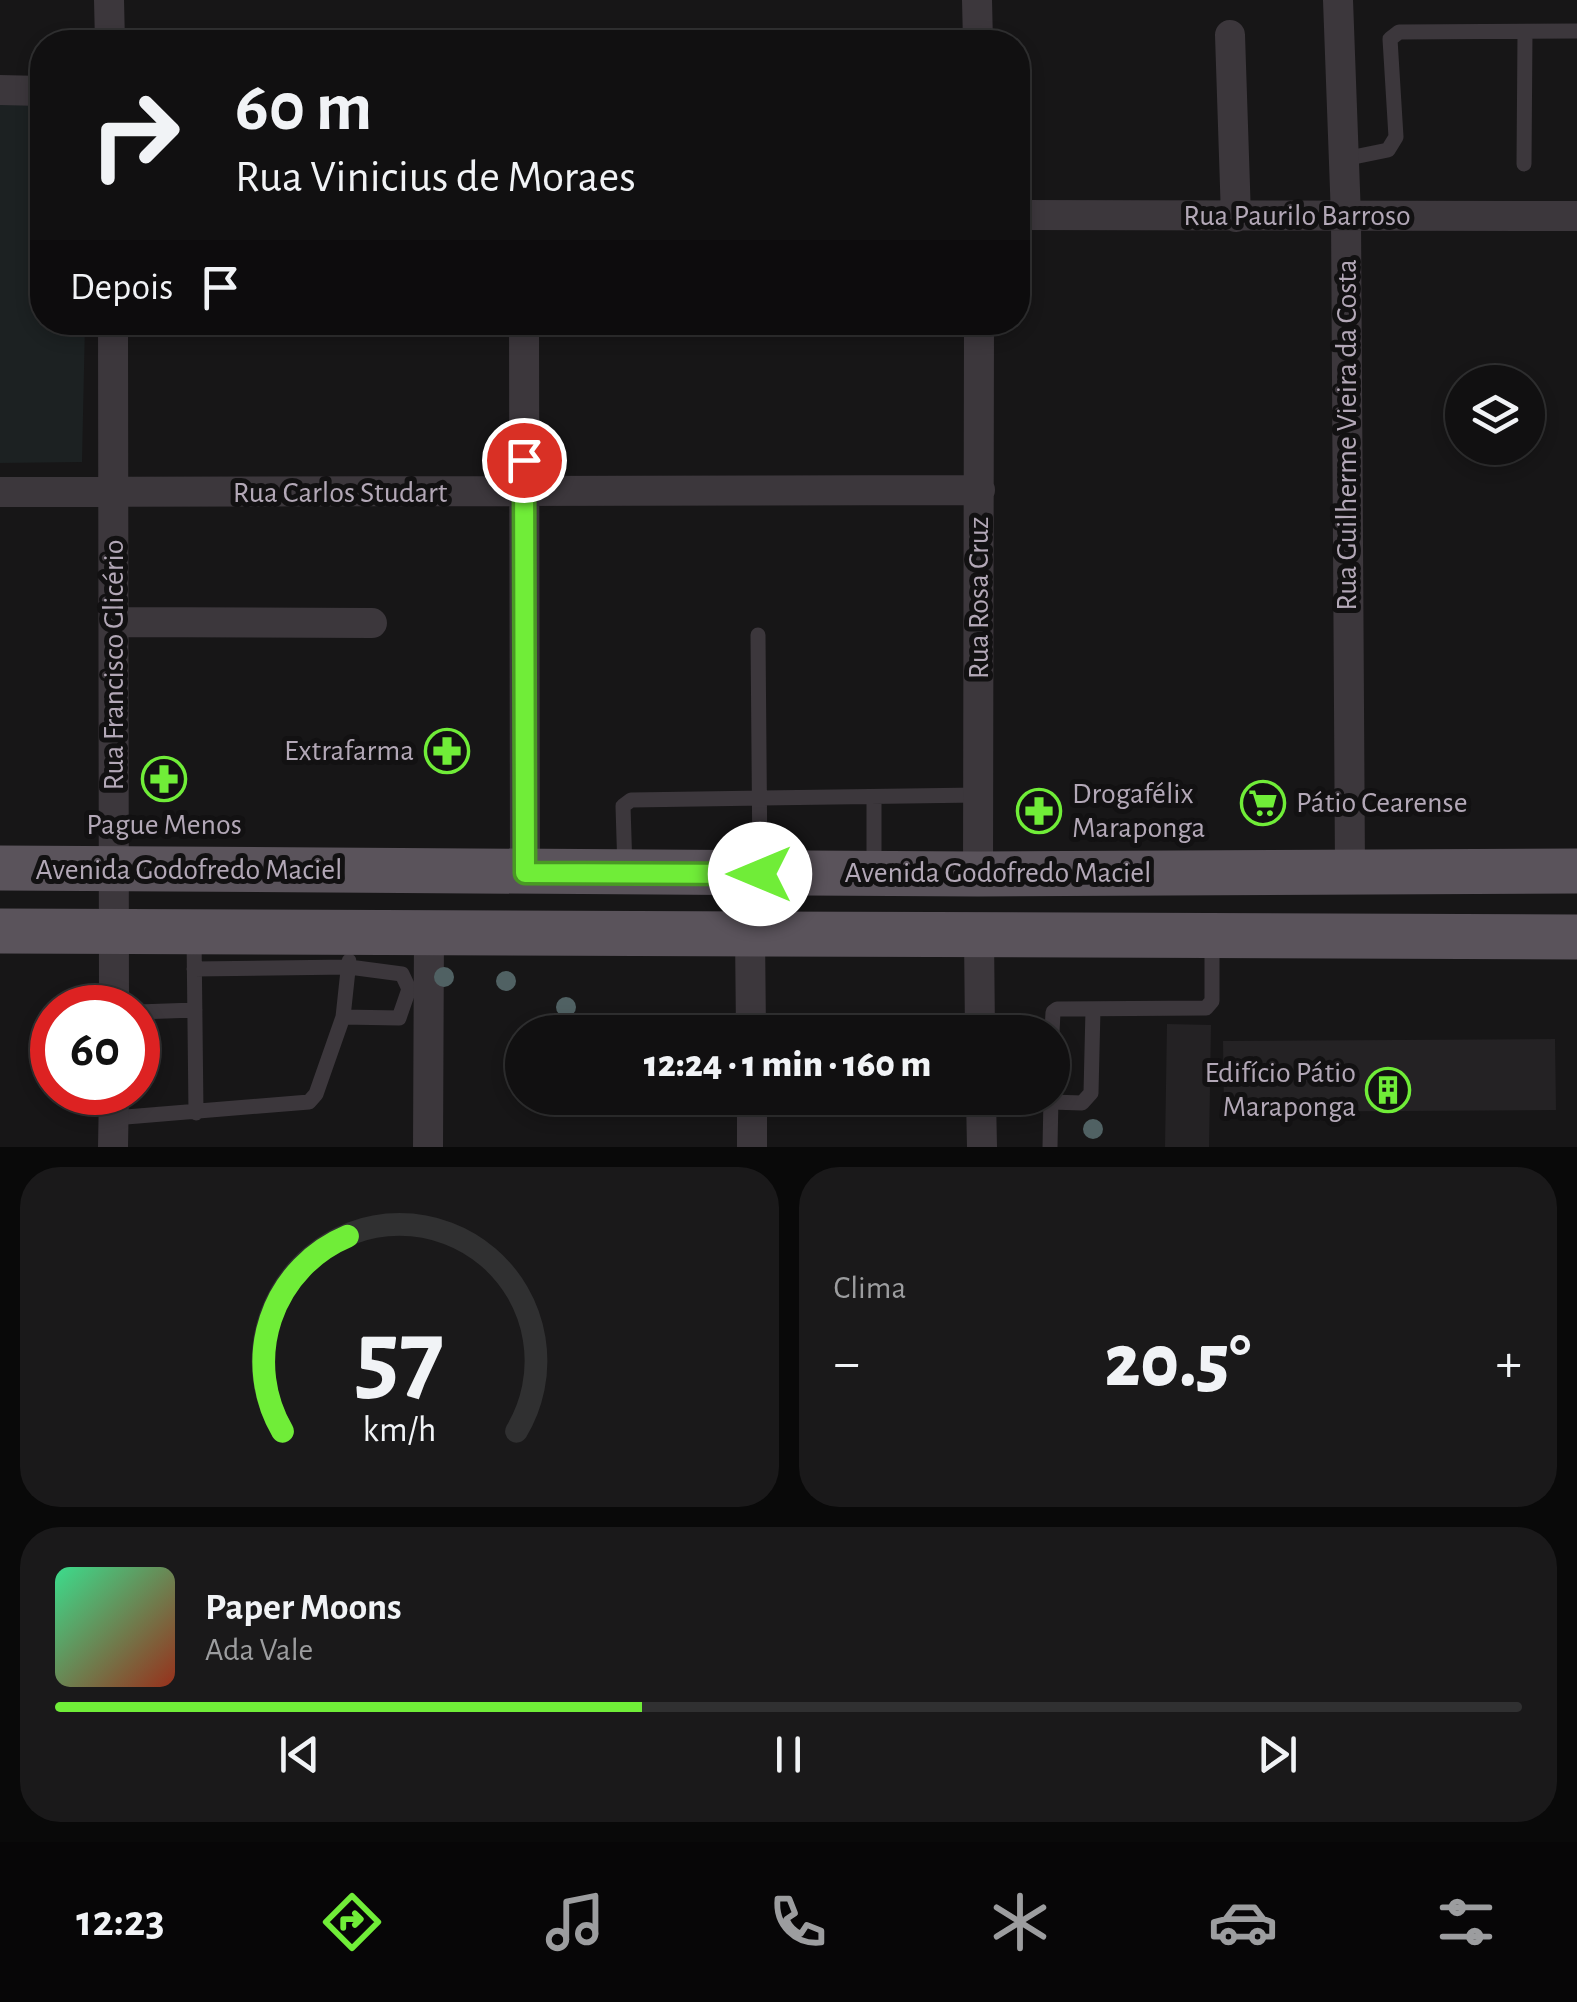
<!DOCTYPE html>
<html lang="pt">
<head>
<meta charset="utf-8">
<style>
  :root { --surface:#111011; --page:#1a191a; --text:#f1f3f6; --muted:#9c9d9f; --line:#303031; --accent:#70ed38 }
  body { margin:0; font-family:"Alegreya Sans",sans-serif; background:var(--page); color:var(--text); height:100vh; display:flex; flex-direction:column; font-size:38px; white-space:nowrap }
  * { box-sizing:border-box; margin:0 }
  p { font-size:32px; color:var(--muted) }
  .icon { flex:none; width:55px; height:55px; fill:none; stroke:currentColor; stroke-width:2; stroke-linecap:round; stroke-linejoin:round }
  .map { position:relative; height:1147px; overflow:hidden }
  .side { display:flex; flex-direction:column; gap:20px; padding:20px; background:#090909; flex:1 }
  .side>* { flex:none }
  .guide { position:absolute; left:30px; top:30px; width:1000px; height:305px; border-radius:40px; box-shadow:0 5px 15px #0003,0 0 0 2px var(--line); background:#111011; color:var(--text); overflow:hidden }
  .tools { position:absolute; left:1445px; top:365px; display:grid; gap:20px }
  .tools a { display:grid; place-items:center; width:100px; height:100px; border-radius:50%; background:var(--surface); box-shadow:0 5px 15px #0003,0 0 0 2px var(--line); font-size:50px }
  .speed { position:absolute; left:30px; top:985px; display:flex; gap:20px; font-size:50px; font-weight:700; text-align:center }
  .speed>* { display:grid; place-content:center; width:130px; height:130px; border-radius:50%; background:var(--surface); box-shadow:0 5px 15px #0003,0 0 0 2px var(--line); line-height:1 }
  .speed .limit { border:15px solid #d22; background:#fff; color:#111 }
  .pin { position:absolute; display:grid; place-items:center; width:85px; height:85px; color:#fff; margin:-42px; border:5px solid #fff; border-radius:50%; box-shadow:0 2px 10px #0007 }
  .me { position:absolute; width:110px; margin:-55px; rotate:270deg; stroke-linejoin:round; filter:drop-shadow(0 0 8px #0008) }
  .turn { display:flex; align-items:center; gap:35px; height:210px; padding:0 40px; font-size:45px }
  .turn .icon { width:130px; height:130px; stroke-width:2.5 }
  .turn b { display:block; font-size:70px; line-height:85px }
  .then { display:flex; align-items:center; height:95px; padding:0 40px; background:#0003; gap:20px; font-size:38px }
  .big { font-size:75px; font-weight:800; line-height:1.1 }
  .side .tile { flex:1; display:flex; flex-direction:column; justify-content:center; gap:15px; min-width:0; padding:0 35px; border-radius:40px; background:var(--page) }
  .side .dial { align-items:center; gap:0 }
  .dial svg { height:260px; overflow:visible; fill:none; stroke:var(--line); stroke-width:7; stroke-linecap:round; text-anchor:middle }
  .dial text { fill:var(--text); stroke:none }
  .song { display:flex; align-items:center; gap:30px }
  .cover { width:120px; height:120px; border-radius:15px; background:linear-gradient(135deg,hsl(150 70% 55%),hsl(10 70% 35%)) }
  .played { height:10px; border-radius:5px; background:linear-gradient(90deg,var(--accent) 40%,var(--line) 40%) }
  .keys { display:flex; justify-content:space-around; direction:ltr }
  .heat { display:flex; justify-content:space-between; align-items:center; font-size:55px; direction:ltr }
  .side .tiles { flex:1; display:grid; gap:20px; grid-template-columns:1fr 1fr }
  .tile:last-child { grid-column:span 2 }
  .trip { position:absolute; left:505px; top:1015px; width:565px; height:100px; border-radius:50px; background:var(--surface); box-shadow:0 5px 15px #0003,0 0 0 2px var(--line); font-weight:800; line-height:100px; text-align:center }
  .dock { display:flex; height:160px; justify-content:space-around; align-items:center; background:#070607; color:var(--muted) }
  .dock .icon { width:70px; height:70px }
  .dock .active { color:var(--accent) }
  .dock b { font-size:45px; color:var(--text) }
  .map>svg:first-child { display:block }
  .built { fill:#242224 }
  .green { fill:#1c2122 }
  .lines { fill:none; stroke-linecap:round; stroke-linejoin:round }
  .lane { stroke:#3c373c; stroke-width:15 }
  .street { stroke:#3c373c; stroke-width:30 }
  .primary { stroke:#5a535b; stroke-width:45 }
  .tree { fill:#506163 }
  .route-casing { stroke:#499a24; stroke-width:25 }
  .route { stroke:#70ed38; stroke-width:18 }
  .labels { text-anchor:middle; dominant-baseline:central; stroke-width:10; stroke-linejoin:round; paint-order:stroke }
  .street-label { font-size:30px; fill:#b3a8b7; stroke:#121112 }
  .poi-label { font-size:30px; fill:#b3a8b7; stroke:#121112; text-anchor:end }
</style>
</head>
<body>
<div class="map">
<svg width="1577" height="1147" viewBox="0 0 1577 1147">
  <rect width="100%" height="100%" fill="#171617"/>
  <path class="built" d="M1167,1024l44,1 -2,122h-44z
    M1555,1039l1,71 -332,2 -1,-71z"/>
  <path class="green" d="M42,103v219l43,1 -3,139 -82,1v-359z"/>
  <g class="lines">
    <path class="lane" d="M1344,159l44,-9 8,-13 -6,-98 9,-7 178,-1
      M1524,164l1,-132
      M758,635l2,235
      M874,797v73
      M625,870l-2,-64 8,-6 347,-5
      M194,936l2,177
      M194,969l155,-2 53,7 7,15
      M138,1012l57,-2
      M343,1017l6,-56
      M1052,1033l1,-21 4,-3 149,-1 6,-7v-61
      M1051,1102l31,1 9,-10 2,-84
      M114,1118l195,-16 7,-8 27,-77 56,1 10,-29 20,1
      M1050,1147l1,-49"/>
    <path class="street" d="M109,0l1,42
      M977,0l1,42
      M1338,0l8,217 4,653
      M1230,35l6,182
      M0,90l42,1
      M1018,215l559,1
      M113,322l1,686
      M524,322l1,551
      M0,492l980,-2
      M114,622l258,1
      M978,874l1,-552
      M750,934l1,98
      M979,936l1,96
      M752,1098v49
      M981,1098l1,49
      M113,1147l1,-55
      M428,1147l1,-214"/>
    <path class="primary" d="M0,868l978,6 599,-3
      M0,931l1577,6"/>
  </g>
  <g class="tree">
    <circle cx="444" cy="977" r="10"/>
    <circle cx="506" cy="981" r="10"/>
    <circle cx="566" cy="1007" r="10"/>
    <circle cx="1093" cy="1129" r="10"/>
  </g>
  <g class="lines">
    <defs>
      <path id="route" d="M524,460l1,413 235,1"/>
    </defs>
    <use href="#route" class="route-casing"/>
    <use href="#route" class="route"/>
  </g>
  <defs>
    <symbol id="pharmacy-ring" viewBox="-11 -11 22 22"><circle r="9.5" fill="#121112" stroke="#70ed38" stroke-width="1.5"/><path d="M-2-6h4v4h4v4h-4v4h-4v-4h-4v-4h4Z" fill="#70ed38"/></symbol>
    <symbol id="supermarket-ring" viewBox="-11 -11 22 22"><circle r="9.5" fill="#121112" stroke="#70ed38" stroke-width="1.5"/><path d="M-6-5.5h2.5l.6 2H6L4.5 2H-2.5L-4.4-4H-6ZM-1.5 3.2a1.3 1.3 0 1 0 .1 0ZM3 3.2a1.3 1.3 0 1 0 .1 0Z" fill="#70ed38"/></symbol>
    <symbol id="building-ring" viewBox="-11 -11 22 22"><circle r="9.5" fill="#121112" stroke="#70ed38" stroke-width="1.5"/><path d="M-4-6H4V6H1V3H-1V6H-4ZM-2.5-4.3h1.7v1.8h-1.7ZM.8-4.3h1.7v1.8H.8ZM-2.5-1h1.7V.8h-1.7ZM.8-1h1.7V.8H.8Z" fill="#70ed38"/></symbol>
  </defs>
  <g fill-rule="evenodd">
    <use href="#pharmacy-ring" x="422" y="726" width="50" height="50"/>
    <use href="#pharmacy-ring" x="139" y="754" width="50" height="50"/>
    <use href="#supermarket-ring" x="1238" y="778" width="50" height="50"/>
    <use href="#pharmacy-ring" x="1014" y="786" width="50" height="50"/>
    <use href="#building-ring" x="1363" y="1065" width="50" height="50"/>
  </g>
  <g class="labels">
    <g class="street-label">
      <text x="1297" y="216">Rua Paurilo Barroso</text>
      <text transform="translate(1347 435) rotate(-90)">Rua Guilherme Vieira da Costa</text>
      <text x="340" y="493">Rua Carlos Studart</text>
      <text transform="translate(979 598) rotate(-90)">Rua Rosa Cruz</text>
      <text transform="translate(114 665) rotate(-90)">Rua Francisco Glicério</text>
      <text x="189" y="870">Avenida Godofredo Maciel</text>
      <text x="998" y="873">Avenida Godofredo Maciel</text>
    </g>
    <g class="poi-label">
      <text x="414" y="751">Extrafarma</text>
      <text x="1072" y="794" text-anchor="start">Drogafélix<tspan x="1072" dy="34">Maraponga</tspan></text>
      <text x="1296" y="803" text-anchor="start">Pátio Cearense</text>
      <text x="164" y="825" text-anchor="middle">Pague Menos</text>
      <text x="1356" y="1073">Edifício Pátio<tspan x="1356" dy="34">Maraponga</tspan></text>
    </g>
  </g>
</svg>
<div class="tools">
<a><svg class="icon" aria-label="layers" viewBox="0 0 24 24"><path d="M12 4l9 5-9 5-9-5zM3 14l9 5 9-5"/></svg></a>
</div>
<div class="speed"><div class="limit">60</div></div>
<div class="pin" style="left:524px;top:460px;background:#d93025"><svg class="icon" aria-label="arrive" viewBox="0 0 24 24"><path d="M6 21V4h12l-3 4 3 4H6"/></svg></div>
<svg class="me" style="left:760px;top:874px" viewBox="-20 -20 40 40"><circle r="19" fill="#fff"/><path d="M0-13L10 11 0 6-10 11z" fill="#70ed38"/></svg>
<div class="trip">12:24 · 1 min · 160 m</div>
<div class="guide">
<div class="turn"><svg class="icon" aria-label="right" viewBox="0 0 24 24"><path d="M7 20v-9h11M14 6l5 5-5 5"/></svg><div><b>60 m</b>Rua Vinicius de Moraes</div></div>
<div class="then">Depois<svg class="icon" aria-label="arrive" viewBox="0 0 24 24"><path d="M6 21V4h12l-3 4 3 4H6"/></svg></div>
</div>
</div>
<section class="side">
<div class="tiles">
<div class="tile dial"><svg viewBox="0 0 100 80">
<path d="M14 69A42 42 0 1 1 86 69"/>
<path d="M14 69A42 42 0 0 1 34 9" stroke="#70ed38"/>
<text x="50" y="56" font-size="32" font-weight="700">57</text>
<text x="50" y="72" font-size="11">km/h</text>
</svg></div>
<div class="tile"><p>Clima</p>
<div class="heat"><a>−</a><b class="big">20.5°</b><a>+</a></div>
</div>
<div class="tile">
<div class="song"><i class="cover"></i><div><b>Paper Moons</b><p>Ada Vale</p></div></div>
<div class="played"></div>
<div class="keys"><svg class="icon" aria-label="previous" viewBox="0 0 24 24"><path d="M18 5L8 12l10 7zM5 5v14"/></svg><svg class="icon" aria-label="pause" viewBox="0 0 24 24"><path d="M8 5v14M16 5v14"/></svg><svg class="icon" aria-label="next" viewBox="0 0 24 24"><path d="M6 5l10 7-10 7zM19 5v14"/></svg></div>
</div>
</div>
</section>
<nav class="dock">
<b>12:23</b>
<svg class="icon active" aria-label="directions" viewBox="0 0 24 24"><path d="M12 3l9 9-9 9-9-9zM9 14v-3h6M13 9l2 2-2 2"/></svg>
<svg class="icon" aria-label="music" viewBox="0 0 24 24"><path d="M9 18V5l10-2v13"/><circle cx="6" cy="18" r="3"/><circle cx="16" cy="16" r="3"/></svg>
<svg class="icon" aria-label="phone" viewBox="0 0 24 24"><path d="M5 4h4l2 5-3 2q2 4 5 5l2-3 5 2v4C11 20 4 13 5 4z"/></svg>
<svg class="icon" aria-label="climate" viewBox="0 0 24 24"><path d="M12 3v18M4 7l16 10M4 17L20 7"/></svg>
<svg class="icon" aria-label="car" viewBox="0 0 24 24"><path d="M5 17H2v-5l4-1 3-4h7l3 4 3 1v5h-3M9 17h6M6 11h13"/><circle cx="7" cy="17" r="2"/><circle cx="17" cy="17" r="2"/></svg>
<svg class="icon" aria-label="filters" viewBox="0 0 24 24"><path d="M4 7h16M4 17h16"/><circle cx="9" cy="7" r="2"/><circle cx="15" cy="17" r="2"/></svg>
</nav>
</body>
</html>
